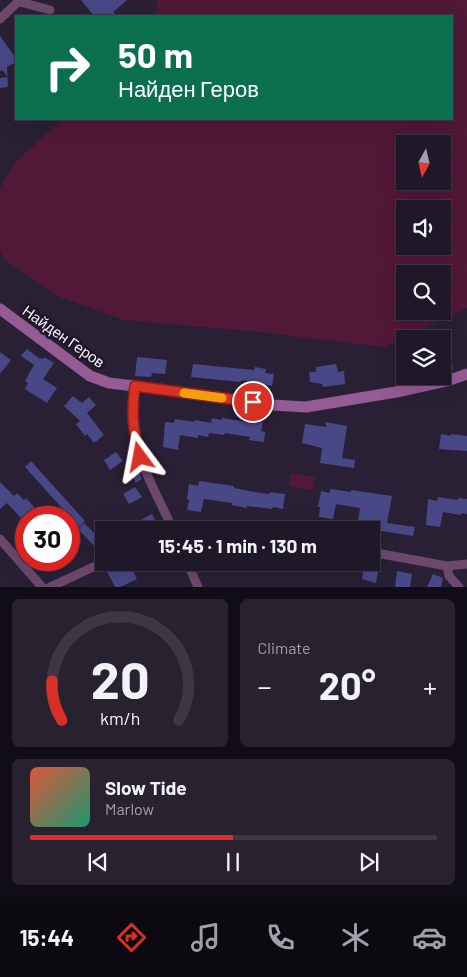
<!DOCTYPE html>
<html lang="en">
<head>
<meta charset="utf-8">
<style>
  :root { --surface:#1f1828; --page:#272130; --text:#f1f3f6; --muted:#a1a0a8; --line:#3c3745; --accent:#d93025 }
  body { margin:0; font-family:Barlow,sans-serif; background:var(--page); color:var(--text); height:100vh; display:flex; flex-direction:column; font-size:19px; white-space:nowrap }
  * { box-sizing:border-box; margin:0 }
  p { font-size:16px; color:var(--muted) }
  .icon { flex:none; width:28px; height:28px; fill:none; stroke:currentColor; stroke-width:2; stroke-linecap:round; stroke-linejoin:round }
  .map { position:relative; height:587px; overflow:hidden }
  .sheet { display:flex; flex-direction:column; gap:12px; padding:12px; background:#110d16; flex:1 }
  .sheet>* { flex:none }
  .hud { position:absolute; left:15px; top:15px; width:438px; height:105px; border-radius:0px; box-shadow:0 5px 20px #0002,0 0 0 1px var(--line); background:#0b6e4f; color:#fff; overflow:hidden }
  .needle { width:32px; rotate:188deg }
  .fabs { position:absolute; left:396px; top:135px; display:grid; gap:10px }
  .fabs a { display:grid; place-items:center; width:55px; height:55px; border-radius:0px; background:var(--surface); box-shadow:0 5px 20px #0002,0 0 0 1px var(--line); font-size:25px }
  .speed { position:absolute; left:15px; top:506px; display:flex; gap:10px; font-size:25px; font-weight:700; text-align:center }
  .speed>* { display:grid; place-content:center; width:65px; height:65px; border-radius:50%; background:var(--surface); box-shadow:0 5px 20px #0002,0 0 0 1px var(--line); line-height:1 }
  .speed .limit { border:8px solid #d22; background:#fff; color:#111 }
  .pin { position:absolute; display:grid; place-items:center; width:42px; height:42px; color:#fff; margin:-21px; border:2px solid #fff; border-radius:50%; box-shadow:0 1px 5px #0007 }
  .me { position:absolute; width:55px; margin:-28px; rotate:347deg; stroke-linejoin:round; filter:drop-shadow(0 0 4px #0008) }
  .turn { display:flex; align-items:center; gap:18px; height:105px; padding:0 20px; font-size:22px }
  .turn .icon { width:65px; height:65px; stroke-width:2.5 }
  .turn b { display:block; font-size:35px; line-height:42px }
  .big { font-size:38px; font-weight:700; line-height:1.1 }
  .sheet .tile { flex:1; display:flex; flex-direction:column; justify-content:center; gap:8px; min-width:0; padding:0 18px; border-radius:8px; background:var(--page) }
  .sheet .dial { align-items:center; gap:0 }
  .dial svg { height:130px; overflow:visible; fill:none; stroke:var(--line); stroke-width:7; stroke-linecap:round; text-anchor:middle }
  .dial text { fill:var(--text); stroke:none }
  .song { display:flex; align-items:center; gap:15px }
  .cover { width:60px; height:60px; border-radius:8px; background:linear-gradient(135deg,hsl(10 70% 55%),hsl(160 70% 35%)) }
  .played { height:5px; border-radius:2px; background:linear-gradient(90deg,var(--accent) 50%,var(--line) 50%) }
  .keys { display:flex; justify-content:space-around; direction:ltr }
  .heat { display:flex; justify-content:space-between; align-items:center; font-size:28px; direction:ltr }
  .sheet .tiles { flex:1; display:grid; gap:12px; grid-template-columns:1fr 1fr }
  .tile:last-child { grid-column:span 2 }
  .trip { position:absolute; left:95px; top:521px; width:285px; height:50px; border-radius:0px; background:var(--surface); box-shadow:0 5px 20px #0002,0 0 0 1px var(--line); font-weight:700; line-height:50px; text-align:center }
  .dock { display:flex; height:80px; justify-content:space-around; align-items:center; background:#0c0a10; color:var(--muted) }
  .dock .icon { width:35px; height:35px }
  .dock .selected { color:var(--accent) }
  .dock b { font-size:22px; color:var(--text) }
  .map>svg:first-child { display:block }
  .green { fill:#511838; fill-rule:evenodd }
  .building { fill:#484887 }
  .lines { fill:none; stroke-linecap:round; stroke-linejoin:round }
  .street { stroke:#6c486d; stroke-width:9 }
  .secondary { stroke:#945b95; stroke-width:11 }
  .route-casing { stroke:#8d1f18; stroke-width:12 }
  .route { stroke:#d93025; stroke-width:9 }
  .slow { stroke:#f59e0b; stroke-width:9 }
  .labels { text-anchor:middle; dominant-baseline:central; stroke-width:5; stroke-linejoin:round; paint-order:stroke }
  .street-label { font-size:15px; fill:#f6f0ff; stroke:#1f162a }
</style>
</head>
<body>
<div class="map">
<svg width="467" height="587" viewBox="0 0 467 587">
  <rect width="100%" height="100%" fill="#292035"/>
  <path class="green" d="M157,0h310v308l-83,39 -135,-16 -125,-11 -62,-22 -58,-39 -4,-9v-62l14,-24 48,-45h389v-103h-295zM405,144h37v37h-37zM405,209h37v37h-37zM405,274h37v37h-37z
    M291,473l24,4 -2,13 -24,-4z"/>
  <path class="building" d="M81,0h46l-14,12 4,4h-23z
    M0,36l16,22v4l-9,5 1,20 -8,1v-10l8,-1 -6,-7 -2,1z
    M27,349l13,10 1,-1 2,1 1,-2 10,6 -11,16 14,9 -10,15 -22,-14 3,-6 -3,-2 9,-16 -13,-9z
    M0,352l11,8 -11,14z
    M450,354l3,15 -11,2v-15z
    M137,357l30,3 -2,14 -13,-1 -1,4 -16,-1z
    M193,364l61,6 1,-3 11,2 -1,4 9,1 -2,12 -31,-6v2l-50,-5z
    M336,364l2,8 6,-1 1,13 -22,3 -1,-3 -12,-2 -1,-10h7v-5z
    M73,396l9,7 7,-6 7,8 -9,8 17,22 -10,8 -7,-9 -2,2 -9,-12 4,-3 -16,-15z
    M212,418l10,2v-2l25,4v-3l16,3 -2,9 4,1 -1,10 -15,-2 1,-3 -25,-4 -1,2 -15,-2 -1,4 -10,-2v3l-18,-3 -2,15 -15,-3 2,-25 9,1 1,-4 20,3v-2l16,3z
    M326,422l21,4 -5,32 13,2 -1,8 -34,-5 2,-15 -20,-5 3,-19 21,3z
    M441,434l10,2v-2l16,2v15l-28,-2z
    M116,452l7,9 -13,9 -6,-10z
    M135,460l7,19 -6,4 -10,-17z
    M31,461l54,60 -6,6 -54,-60z
    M199,481l35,5v2l26,5 9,1 1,-2 15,2 -2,15 -10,-2 -1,2 -25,-3v2l-15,-3v-2l-28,-4 -3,13 -14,-2 2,-10 -2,-1 2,-15 9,2z
    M0,482l14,14 3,-3 7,7 2,-2 18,20h-23l-14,-15 -7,6z
    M135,487l7,10 -13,7 -6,-10z
    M330,489l21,3v-2l41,6 -5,27 28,4 -2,9 -56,-9 3,-19 -24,-4 -3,15 -14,-2 1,-10h-2l3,-16 9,2z
    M438,497l20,3v-2l9,1v15l-6,-1v2l-18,-3 -3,15 -14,-2 2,-26 9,2z
    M152,514l5,10 -13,6 -5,-9z
    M84,523l20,20 -7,6 -19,-20z
    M129,563l8,16 -17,8h-5l-9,-17 7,-4 2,4z
    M364,565l15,2 -3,16 -14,-4z
    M397,571l15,3 -2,13h-15z
    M433,574l10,4 -2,9h-14z"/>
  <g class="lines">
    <path class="street" d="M20,2l30,8
      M0,19l20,-19
      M135,386c-1,9 -3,18 -3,27 0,42 25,80 41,117
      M165,530c20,-11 52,-3 74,0
      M0,539l42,48
      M371,552l76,14 20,-2
      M187,562l11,25
      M447,566l2,10 10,11
      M50,587l54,-25"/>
    <path class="secondary" d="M0,309l90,67 19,7 26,3 137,19 34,2 96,-16 45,-10 20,-7"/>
  </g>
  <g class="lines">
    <defs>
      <path id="route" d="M140,457c-7,-28 -9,-43 -5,-71l118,16"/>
    </defs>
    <use href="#route" class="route-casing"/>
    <use href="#route" class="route"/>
    <path class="slow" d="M184,393l38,5"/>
  </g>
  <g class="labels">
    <g class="street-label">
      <text transform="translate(64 336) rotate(35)">Найден Геров</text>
    </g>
  </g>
</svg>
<div class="fabs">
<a><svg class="needle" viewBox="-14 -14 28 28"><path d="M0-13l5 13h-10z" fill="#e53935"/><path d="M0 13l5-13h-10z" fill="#a1a0a8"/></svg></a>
<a><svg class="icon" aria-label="sound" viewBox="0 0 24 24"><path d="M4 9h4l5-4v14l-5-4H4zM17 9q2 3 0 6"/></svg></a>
<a><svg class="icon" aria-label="search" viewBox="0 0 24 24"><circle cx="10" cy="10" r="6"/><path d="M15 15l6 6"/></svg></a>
<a><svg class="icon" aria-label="layers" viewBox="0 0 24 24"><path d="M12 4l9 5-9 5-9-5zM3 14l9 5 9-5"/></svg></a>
</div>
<div class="speed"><div class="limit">30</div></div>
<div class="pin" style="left:253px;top:402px;background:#d93025"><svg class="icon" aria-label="arrive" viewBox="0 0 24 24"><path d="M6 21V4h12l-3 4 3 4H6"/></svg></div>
<svg class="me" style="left:140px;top:457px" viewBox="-20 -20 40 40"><path d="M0-17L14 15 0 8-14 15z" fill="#d93025" stroke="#fff" stroke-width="4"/></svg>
<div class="trip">15:45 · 1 min · 130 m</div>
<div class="hud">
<div class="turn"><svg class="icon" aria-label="right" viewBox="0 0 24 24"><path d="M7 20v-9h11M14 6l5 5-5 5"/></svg><div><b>50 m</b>Найден Геров</div></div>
</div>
</div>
<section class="sheet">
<div class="tiles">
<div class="tile dial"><svg viewBox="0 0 100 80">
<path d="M14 69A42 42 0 1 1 86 69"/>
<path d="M14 69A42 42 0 0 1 8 45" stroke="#d93025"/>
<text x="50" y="56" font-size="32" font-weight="700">20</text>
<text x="50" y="72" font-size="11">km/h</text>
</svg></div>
<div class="tile"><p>Climate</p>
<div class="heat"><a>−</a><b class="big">20°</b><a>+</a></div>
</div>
<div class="tile">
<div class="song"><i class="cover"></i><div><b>Slow Tide</b><p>Marlow</p></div></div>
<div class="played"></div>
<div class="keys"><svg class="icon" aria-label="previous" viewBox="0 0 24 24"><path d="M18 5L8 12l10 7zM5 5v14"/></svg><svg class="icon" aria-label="pause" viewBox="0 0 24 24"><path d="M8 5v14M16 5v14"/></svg><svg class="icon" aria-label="next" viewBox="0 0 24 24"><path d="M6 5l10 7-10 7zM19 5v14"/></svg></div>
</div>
</div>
</section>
<nav class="dock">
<b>15:44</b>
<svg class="icon selected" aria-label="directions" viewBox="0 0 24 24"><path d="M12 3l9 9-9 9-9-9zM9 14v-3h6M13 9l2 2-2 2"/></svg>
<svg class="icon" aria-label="music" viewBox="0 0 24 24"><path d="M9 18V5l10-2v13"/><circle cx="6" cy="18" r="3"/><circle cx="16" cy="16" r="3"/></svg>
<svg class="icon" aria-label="phone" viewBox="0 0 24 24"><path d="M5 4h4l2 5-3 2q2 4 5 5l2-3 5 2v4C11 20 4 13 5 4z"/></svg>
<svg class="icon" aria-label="climate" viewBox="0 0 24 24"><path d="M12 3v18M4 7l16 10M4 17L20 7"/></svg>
<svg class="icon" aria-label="car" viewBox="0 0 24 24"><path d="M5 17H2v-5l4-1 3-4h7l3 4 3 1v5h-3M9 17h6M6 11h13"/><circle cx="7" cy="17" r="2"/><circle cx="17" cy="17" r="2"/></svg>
</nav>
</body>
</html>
